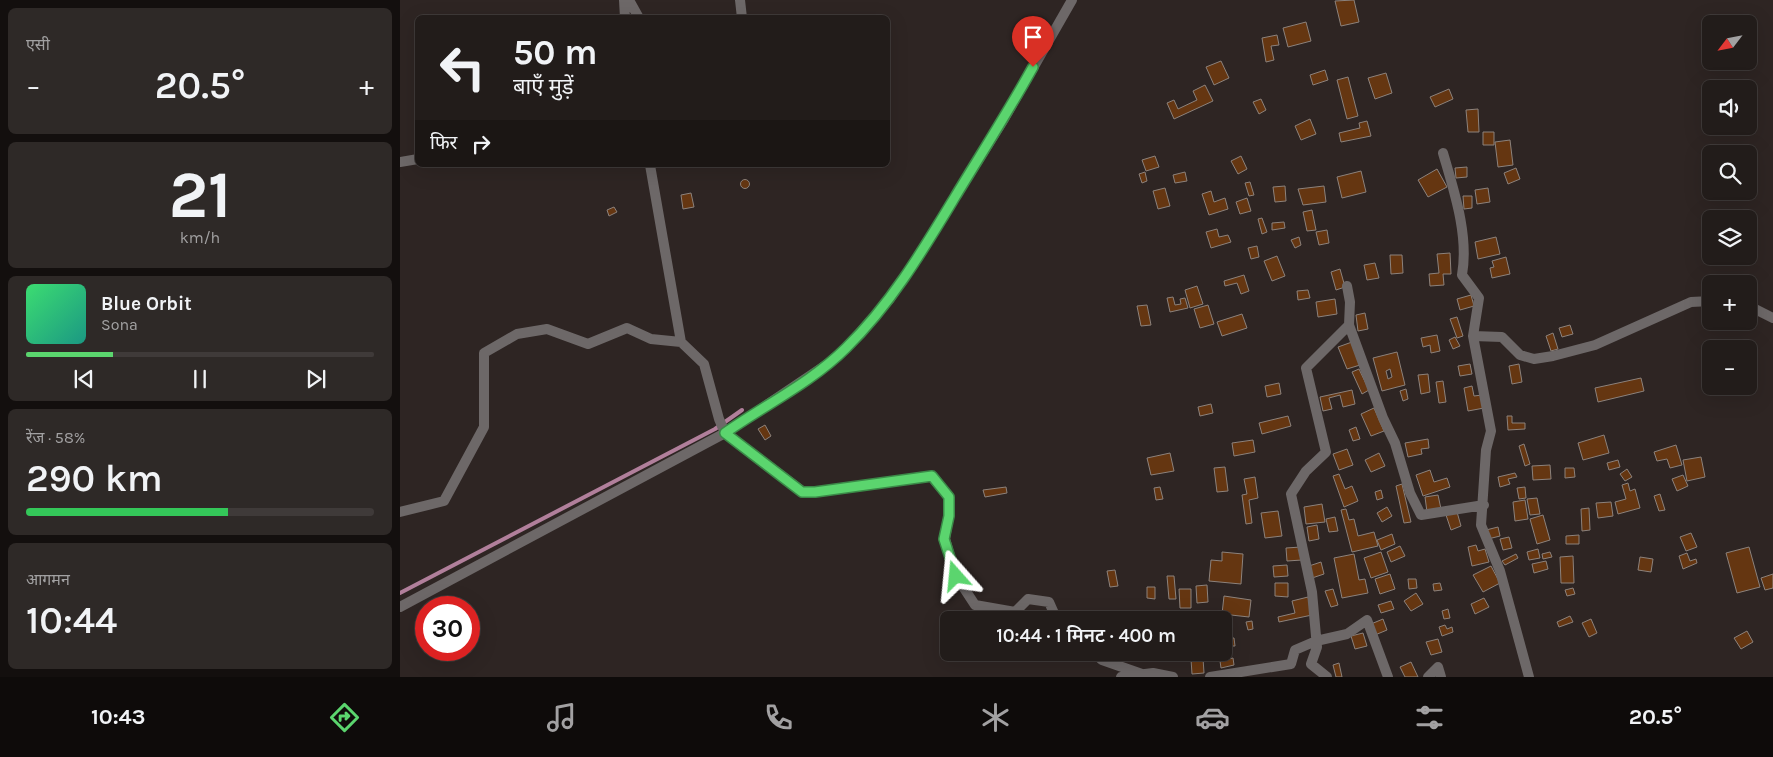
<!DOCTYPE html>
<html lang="hi">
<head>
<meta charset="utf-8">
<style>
  :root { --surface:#221c1a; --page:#2e2927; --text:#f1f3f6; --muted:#a2a1a2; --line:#3f3a39; --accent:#5bd56e }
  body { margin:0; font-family:Karla,"Noto Sans Devanagari",sans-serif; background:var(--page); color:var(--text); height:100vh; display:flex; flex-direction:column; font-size:19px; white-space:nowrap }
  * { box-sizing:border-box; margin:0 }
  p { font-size:16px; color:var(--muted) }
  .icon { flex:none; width:28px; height:28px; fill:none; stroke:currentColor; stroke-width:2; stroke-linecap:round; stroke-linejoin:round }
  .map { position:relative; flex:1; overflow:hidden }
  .side { display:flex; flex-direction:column; gap:8px; padding:8px; background:#130f0e; width:400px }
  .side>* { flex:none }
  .hud { position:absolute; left:15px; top:15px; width:475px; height:152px; border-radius:8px; box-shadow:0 5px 20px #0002,0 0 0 1px var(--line); background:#221c1a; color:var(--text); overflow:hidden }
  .needle { width:32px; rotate:238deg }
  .controls { position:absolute; left:1302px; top:15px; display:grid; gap:10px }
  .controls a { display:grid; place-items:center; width:55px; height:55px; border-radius:8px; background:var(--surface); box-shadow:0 5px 20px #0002,0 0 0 1px var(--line); font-size:25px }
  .speed { position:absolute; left:15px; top:596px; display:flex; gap:10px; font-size:25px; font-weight:700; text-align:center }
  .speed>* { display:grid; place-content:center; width:65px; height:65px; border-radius:50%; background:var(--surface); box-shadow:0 5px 20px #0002,0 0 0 1px var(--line); line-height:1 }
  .speed .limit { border:8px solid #d22; background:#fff; color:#111 }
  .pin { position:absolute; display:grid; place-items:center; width:42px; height:42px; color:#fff; margin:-51px -21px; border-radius:50% 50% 50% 0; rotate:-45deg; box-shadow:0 0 5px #0007 }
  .pin .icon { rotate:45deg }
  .me { position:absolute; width:55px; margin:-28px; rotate:342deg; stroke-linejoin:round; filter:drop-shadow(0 0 4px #0008) }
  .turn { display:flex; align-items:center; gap:18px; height:105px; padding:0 15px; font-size:22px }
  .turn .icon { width:65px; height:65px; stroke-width:2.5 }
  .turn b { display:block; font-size:35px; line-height:42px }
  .then { display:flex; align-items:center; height:48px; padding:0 15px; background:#0003; gap:10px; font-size:19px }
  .big { font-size:38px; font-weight:600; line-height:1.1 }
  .side .tile { flex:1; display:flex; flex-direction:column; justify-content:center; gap:8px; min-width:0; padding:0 18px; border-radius:8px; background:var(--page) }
  .side .dial { align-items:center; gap:0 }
  .dial b { font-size:65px; line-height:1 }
  .song { display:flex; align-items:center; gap:15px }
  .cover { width:60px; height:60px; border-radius:8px; background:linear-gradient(135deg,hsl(140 70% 55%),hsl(170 70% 35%)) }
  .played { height:5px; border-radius:2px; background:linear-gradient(90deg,var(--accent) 25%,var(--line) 25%) }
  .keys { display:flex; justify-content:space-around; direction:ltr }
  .heat { display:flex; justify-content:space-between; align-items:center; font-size:28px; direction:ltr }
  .charge { height:8px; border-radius:4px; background:linear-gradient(90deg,#34c759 58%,var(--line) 0) }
  .trip { position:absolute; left:540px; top:611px; width:292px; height:50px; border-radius:8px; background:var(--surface); box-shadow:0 5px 20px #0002,0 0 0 1px var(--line); font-weight:600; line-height:50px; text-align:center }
  .dock { display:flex; height:80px; justify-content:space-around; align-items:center; background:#0e0b0a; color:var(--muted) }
  .dock .icon { width:35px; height:35px }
  .dock .selected { color:var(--accent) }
  .dock b { font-size:22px; color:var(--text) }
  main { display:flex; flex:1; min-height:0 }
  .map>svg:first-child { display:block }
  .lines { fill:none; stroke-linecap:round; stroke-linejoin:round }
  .stream { stroke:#b17f9b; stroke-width:4 }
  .building { fill:#653611; stroke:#8c827c; fill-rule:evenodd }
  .minor { stroke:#6d6868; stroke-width:10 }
  .route-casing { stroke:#3b8a48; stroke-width:12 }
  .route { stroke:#5bd56e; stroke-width:9 }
</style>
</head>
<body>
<main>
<section class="side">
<div class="tile"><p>एसी</p>
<div class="heat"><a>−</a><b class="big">20.5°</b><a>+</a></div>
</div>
<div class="tile dial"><b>21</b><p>km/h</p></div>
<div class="tile">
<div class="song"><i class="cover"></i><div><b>Blue Orbit</b><p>Sona</p></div></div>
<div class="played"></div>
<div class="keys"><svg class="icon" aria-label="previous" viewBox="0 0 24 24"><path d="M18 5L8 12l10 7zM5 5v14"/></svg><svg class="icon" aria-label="pause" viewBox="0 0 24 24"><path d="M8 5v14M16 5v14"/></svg><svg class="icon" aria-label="next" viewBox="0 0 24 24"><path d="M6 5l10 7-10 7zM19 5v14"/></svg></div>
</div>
<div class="tile"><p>रेंज · 58%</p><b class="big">290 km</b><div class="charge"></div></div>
<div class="tile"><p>आगमन</p><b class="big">10:44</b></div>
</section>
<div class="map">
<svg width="1373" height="677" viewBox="0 0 1373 677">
  <rect width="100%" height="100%" fill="#2e2523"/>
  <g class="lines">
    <path class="stream" d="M0,593l315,-164 27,-19"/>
  </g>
  <path class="building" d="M954,0l5,22 -18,4 -6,-25z
    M906,22l5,19 -23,6 -5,-19z
    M877,35l2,10 -8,1 3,14 -8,2 -4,-24z
    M821,61l8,17 -15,7 -8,-18z
    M925,70l3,10 -15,5 -3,-10z
    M986,73l6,20 -17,6 -7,-21z
    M948,77l10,39 -11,3 -10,-39z
    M805,85l8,16 -39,18 -7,-16 7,-3 4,9 19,-9 -4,-9z
    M1049,89l4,10 -18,8 -5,-10z
    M861,99l5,11 -7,4 -6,-12z
    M1078,109l1,23h-11l-2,-22z
    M910,119l6,15 -15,6 -6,-14z
    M967,121l4,15 -30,6 -2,-9 21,-5 -1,-5z
    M1083,132h11v13h-11z
    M1110,140l3,25 -15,2 -3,-25z
    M755,156l4,11 -13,4 -4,-11z
    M841,156l6,13 -9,5 -7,-13z
    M1067,167v10l-11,1 -1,-10z
    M1116,168l4,11 -12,5 -4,-11z
    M1037,169l10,18 -19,10 -10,-17z
    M961,171l5,21 -24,6 -5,-21z
    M745,172l2,9 -5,2 -3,-9z
    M785,172l2,9 -12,2 -2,-8z
    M340.5 184a4.5 4.5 0 1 1 9 0a4.5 4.5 0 1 1-9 0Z
    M850,182l4,13 -5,1 -4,-13z
    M885,186l1,15 -11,1 -2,-15z
    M924,186l2,16 -23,3 -5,-16z
    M765,188l5,18 -12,3 -5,-18z
    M1088,188l2,14 -13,2 -2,-14z
    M811,191l3,11 11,-4 3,11 -19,6 -7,-21z
    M291,193l3,14 -11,2 -2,-14z
    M1063,196h9v12l-8,1z
    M847,198l4,13 -11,3 -4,-12z
    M214,207l3,5 -8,4 -2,-6z
    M912,210l4,20 -9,1 -4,-19z
    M862,218l5,14 -5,2 -4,-15z
    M884,222l1,6 -13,2v-7z
    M817,229l2,8 9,-2 3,7 -20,6 -5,-16z
    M927,230l2,13 -10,2 -3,-13z
    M899,237l2,8 -6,3 -4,-8z
    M1096,237l4,17 -22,5 -3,-17z
    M857,246l2,11 -8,2 -3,-11z
    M1050,253l1,21h-8l1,11 -14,1 -1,-12 10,-1 -2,-19z
    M990,255h12l1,18 -12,1z
    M877,256l8,20 -13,5 -8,-20z
    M1106,257l4,17 -18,4 -2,-10 4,-1 -2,-6z
    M975,263l4,15 -12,2 -3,-15z
    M940,269l5,18 -9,3 -5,-18z
    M844,275l5,16 -8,3 -4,-11 -12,3 -1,-5z
    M797,286l6,18 -13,4 -5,-18z
    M908,290l2,8 -12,2 -1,-9z
    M1071,295l3,11 -14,4 -3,-11z
    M773,297l2,8 6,-1 -1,-5 5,-1 3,10 -18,4 -3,-14z
    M935,299l2,15 -19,3 -2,-15z
    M747,305l4,20 -10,1 -4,-20z
    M808,305l6,19 -14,4 -6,-19z
    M965,313l3,16 -10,2 -2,-16z
    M842,314l5,14 -25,8 -5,-14z
    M1057,317l6,19 -6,2 -7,-19z
    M1170,325l3,9 -11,3 -3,-9z
    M1153,333l5,16 -7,2 -5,-15z
    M1037,335l3,16 -9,2 -1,-8 -7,2 -2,-9z
    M1055,337l5,9 -7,3 -4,-9z
    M952,342l8,23 -13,4 -9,-22z
    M997,352l8,33 -23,6 -9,-33zM990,369l2,8 -4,2 -2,-8z
    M1070,364l2,10 -12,2 -2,-10z
    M1119,364l3,18 -10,2 -3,-18z
    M959,369l10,21 -7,4 -10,-22z
    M1028,374l2,18 -9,2 -3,-19z
    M1241,378l3,13 -46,11 -3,-14z
    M1043,381l3,21 -7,1 -3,-21z
    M879,383l2,11 -14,3 -2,-11z
    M1072,386l2,10 8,-1 2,13 -16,3 -4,-23z
    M1006,389l2,10 -5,2 -3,-10z
    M952,390l3,14 -12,3 -3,-12 -11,3 3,11 -9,2 -3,-14z
    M811,404l2,9 -13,3 -2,-9z
    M974,408l10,23 -13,5 -10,-22z
    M888,416l3,10 -29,8 -3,-11z
    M1107,416h5v7h13v6l-17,1z
    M365,425l6,11 -6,4 -7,-11z
    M956,427l4,12 -7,2 -4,-11z
    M1204,435l5,18 -26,7 -5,-17z
    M1028,439l1,9 -8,1 1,5 -14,3 -3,-14z
    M853,440l2,12 -21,4 -2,-13z
    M1124,444l6,20 -5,2 -6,-20z
    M1276,445l6,20 -12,3 -3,-9 -10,2 -3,-9z
    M947,449l6,16 -14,5 -6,-16z
    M770,453l4,18 -23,4 -4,-17z
    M979,453l6,13 -14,6 -6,-12z
    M1301,457l4,20 -18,4 -4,-21z
    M1218,460l2,7 -11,3 -2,-7z
    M1150,465l1,14 -18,1 -1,-14z
    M825,467l3,24 -11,1 -3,-24z
    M1165,468h9l1,9 -10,1z
    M1227,469l5,8 -7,4 -5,-7z
    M1030,470l4,12 13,-4 3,9 -27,9 -7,-21z
    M1115,473l2,4 -9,2 2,5 -10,3 -2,-10z
    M939,474l6,15 7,-3 6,15 -14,6 -11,-31z
    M1283,475l5,11 -11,5 -5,-12z
    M855,477l3,21 -9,2 3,23 -6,1 -4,-29 5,-1 -3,-15z
    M1228,483l2,8 5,-2 5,19 -22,6 -3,-12 11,-3 -4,-14z
    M1002,484l9,38 -7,1 -8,-37z
    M606,487l1,6 -22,4 -2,-7z
    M760,487l3,12 -7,1 -2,-12z
    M1125,487l1,11 -7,1 -2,-11z
    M981,490l2,8 -6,2 -2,-8z
    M1260,494l5,16 -6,1 -5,-15z
    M1038,495l3,14 -14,3 -2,-15z
    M1137,498l3,16 -10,1 -3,-16z
    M1125,500l3,19 -13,2 -2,-19z
    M1211,502l2,14 -15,2 -2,-15z
    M922,504l3,18 -19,2 -2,-17z
    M987,507l5,9 -10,6 -5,-9z
    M1189,508l1,22 -8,1 -1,-22z
    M946,509l3,11 5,-1 4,17 16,-4 4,14 -26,6 -11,-42z
    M878,511l4,25 -17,2 -4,-25z
    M1057,512l4,14 -10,4 -5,-15z
    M1143,515l7,25 -13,4 -7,-25z
    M935,517l3,14 -9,1 -3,-13z
    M917,525l2,14 -10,2 -2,-14z
    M1098,527l2,9 -12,3 -2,-9z
    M1291,533l6,14 -11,4 -6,-14z
    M992,534l3,10 -14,6 -4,-10z
    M1179,535v9h-13v-8z
    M1109,537l3,11 -9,2 -3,-11z
    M1076,545l2,6 7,-2 4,13 -17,4 -4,-19z
    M1000,546l5,10 -14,6 -4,-10z
    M901,547l1,13 -15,1 -1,-13z
    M1349,547l11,40 -23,6 -11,-40z
    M1138,549l2,9 -11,2 -2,-8z
    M822,552l21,2 -2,30 -32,-3 2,-21 11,1z
    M981,552l7,20 -17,6 -7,-20z
    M1150,552l2,5 -9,2 -1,-5z
    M1287,553l3,8 6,-2 1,4 -14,6 -4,-13z
    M954,554l5,26 6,-1 3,14 -26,5 -8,-40z
    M1116,554l2,4 -13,7 -3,-4z
    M1173,556l1,27h-13l-1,-26z
    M1240,557l13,2 -2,13 -13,-2z
    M1146,561l2,8 -14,4 -2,-9z
    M921,562l3,12 -12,4 -3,-12z
    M887,565l1,11 -14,1 -1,-11z
    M1091,566l9,17 -17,9 -10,-17z
    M715,570l3,16 -8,1 -3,-16z
    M990,574l5,15 -15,5 -5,-15z
    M1373,574v14l-8,2 -4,-12z
    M767,576h7l2,23h-7z
    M1008,579h8l1,9 -8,1z
    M875,583h13v14l-13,-1z
    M1040,583l2,7 -8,1 -1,-7z
    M807,585l1,17 -11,1 -1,-17z
    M747,587h8v12l-8,-1z
    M1173,588l2,6 -8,2 -2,-6z
    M779,589h12v19h-11z
    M933,589l5,16 -7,2 -6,-16z
    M1016,593l7,11 -12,7 -7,-10z
    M824,596l27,4 -2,17 -27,-3z
    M908,597l4,18 -33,7 -1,-5 17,-4 -3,-12z
    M1084,598l5,9 -14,7 -4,-10z
    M991,601l3,8 -13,4 -3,-8z
    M1048,609l2,9 -6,1 -2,-8z
    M815,611l2,9h-29l-1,-5z
    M1170,616l3,6 -14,5 -2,-5z
    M983,619l4,11 -12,5 -4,-11z
    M1191,619l6,14 -8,4 -7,-14z
    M852,621l1,8 -5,1 -2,-8z
    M1045,625l2,4 5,-2 1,5 -11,4 -3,-9z
    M1347,631l6,11 -12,7 -7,-11z
    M963,633l4,13 -12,3 -4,-13z
    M824,638h10l1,8h-11z
    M1038,639l4,13 -11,3 -5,-13z
    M803,658l1,15 -12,1 -1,-15z
    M833,658l1,7 -13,3 -1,-7z
    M1011,662l7,15h-13l-5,-10z
    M939,663l3,14h-6l-3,-12z"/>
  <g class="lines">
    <path class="minor" d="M224,0l1,18
      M229,0l10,18
      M340,0l2,18
      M1043,153c11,38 26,82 19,122l17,23 -6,38
      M0,162l18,-3
      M250,165l31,177 23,22 15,55 6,14 77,58 13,1 116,-16 18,21v19l-4,23 11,37 19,29 40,7 13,-13 21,3 8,18
      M947,286l3,16 -1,23
      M1349,306l24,12
      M0,512l44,-11 40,-74v-74l33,-19 30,-5 41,15 39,-16 24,11 30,3
      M0,607l325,-174 104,-70 17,-15 43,-48 30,-45 85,-136 68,-119
      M693,652l9,8 40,14 1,3
      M721,677l32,-4 20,4
      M810,677l81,-13 4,-14 21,-9 31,-7 20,-14 21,57
      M927,677l-16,-13 6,-17 -5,-55 -21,-98 15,-23 20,-19 -20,-84 43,-43 34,93 12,25 15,50 11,22 63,-10
      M1028,677l10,-10 3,10
      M1129,677l-29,-106 -19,-46 5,-75 5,-19 -18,-95 29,1 18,18 14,4 19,-3 42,-11 96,-43 20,-1"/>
  </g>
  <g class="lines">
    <defs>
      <path id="route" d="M556,576l-12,-37 5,-23v-19l-17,-21 -117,16h-13l-77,-59c40,-28 87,-51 121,-85 45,-44 77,-98 109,-151 26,-43 53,-85 78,-130"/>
    </defs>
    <use href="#route" class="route-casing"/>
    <use href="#route" class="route"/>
  </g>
</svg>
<div class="controls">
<a><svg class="needle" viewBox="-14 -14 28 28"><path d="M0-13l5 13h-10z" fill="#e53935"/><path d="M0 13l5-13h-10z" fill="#a2a1a2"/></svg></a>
<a><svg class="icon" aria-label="sound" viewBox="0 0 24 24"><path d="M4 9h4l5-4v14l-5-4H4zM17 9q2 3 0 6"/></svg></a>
<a><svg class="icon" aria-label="search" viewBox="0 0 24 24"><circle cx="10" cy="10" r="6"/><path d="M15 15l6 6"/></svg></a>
<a><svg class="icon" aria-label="layers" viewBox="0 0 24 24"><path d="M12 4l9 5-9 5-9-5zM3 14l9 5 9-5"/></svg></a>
<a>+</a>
<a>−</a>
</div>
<div class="speed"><div class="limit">30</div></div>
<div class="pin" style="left:633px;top:67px;background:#d93025"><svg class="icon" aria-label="arrive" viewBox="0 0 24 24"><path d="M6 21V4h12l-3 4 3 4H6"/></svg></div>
<svg class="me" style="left:556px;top:576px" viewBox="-20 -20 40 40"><path d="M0-17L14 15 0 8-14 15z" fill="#5bd56e" stroke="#fff" stroke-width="4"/></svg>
<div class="trip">10:44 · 1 मिनट · 400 m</div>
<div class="hud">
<div class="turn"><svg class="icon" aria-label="left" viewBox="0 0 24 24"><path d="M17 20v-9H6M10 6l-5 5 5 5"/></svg><div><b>50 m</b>बाएँ मुड़ें</div></div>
<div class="then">फिर<svg class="icon" aria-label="right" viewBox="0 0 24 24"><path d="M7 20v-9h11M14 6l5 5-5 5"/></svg></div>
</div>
</div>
</main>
<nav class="dock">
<b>10:43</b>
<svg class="icon selected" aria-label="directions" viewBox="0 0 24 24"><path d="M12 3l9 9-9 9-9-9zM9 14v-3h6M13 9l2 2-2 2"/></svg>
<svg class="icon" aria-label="music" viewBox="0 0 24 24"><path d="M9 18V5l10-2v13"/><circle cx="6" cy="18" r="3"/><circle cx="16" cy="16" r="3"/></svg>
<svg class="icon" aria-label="phone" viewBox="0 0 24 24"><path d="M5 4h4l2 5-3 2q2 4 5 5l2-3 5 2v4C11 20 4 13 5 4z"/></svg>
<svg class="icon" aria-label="climate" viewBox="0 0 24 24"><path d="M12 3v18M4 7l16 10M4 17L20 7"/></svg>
<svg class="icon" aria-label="car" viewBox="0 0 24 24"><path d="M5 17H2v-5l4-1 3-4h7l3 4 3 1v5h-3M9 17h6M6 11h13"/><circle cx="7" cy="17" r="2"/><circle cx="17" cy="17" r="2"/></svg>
<svg class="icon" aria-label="filters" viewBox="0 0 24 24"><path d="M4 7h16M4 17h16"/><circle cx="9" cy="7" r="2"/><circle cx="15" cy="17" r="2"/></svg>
<b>20.5°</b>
</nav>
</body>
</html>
